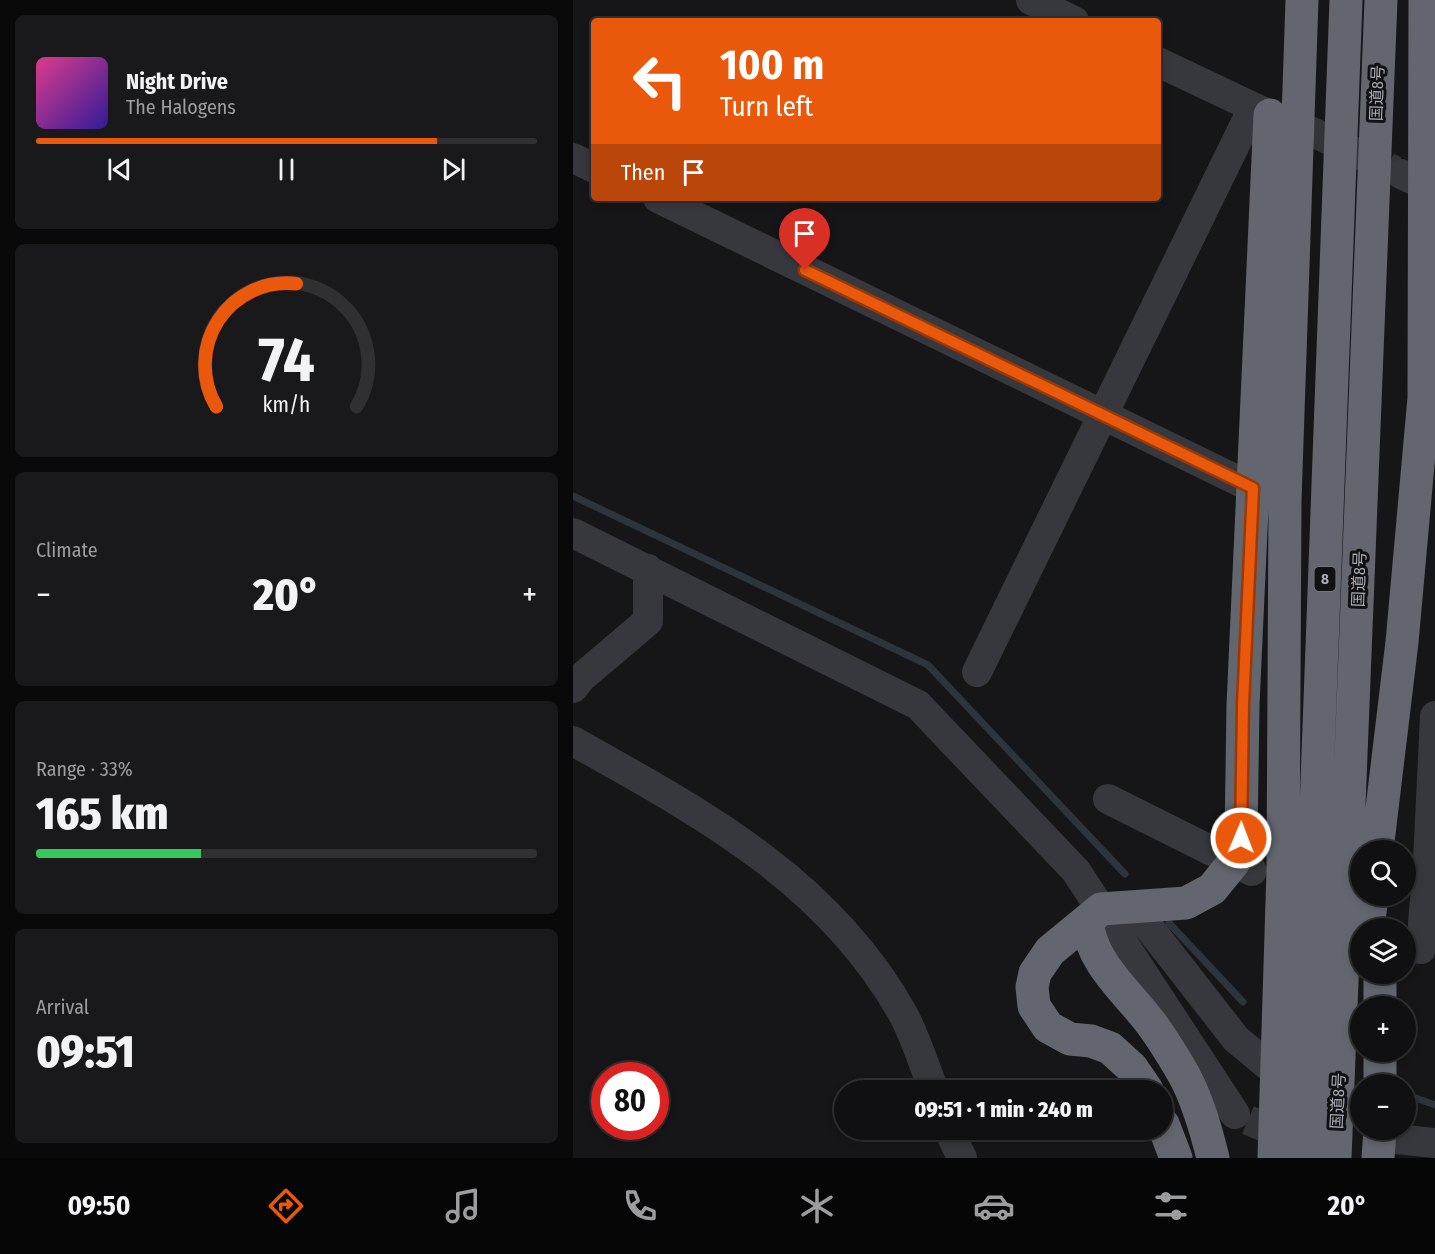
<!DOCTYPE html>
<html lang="en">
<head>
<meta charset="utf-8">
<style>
  :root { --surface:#101012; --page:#19191b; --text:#f1f3f6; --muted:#9c9d9f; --line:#303032; --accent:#ea580c }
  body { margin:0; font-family:"Fira Sans Condensed","Noto Sans JP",sans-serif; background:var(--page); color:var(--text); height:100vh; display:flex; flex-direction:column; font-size:22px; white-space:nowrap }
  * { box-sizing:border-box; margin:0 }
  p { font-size:20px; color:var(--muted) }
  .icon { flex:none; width:33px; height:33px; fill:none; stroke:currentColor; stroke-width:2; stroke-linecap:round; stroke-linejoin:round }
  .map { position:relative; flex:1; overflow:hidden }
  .details { display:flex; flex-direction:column; gap:15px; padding:15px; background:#09090a; width:573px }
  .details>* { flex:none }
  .hud { position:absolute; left:18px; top:18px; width:570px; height:183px; border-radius:6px; box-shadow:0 3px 9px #0003,0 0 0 2px var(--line); background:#ea580c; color:#fff; overflow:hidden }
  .tools { position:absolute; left:777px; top:840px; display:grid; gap:12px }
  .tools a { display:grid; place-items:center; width:66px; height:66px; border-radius:50%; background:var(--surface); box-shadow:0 3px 9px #0003,0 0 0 2px var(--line); font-size:30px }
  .speed { position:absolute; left:18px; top:1062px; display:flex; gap:12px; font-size:30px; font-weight:700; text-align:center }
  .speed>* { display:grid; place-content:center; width:78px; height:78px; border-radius:50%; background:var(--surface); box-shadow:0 3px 9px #0003,0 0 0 2px var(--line); line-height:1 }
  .speed .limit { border:9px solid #d22; background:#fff; color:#111 }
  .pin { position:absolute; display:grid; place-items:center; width:51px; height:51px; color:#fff; margin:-62px -26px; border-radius:50% 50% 50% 0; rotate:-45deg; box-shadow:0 0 6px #0007 }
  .pin .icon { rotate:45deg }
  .me { position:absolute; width:66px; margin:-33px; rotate:1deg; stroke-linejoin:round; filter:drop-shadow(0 0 4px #0008) }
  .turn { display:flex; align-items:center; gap:21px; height:126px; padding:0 30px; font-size:27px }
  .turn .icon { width:78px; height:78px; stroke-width:2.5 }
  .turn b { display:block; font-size:42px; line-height:51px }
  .then { display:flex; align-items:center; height:57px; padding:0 30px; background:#0003; gap:12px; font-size:22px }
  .big { font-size:45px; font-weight:800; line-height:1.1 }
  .details .widget { flex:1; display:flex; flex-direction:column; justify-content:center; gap:9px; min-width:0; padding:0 21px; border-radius:9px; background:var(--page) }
  .details .dial { align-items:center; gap:0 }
  .dial svg { height:156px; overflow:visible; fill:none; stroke:var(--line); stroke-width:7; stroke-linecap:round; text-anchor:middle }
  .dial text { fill:var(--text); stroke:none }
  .song { display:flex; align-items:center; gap:18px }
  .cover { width:72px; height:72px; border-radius:9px; background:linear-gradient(135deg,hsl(330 70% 55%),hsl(250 70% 35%)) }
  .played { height:6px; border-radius:3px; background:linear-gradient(90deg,var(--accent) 80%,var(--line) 80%) }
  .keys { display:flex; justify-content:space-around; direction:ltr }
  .heat { display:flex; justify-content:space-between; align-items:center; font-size:33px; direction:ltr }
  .charge { height:9px; border-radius:4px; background:linear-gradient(90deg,#34c759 33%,var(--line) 0) }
  .trip { position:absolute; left:261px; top:1080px; width:339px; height:60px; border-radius:30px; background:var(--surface); box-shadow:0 3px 9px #0003,0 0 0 2px var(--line); font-weight:800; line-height:60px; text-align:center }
  .menu { display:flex; height:96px; justify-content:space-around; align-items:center; background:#060607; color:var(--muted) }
  .menu .icon { width:42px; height:42px }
  .menu .on { color:var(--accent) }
  .menu b { font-size:27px; color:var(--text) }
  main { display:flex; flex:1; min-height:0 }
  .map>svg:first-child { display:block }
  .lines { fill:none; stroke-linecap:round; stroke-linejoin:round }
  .stream { stroke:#2c353c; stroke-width:7 }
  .minor-tunnel { stroke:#333438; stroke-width:30; stroke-dasharray:30 15; stroke-linecap:butt }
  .minor { stroke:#37383d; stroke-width:30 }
  .highway { stroke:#63666e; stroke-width:33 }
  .route-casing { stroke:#983908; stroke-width:15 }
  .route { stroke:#ea580c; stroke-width:10 }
  .labels { text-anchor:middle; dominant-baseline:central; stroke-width:6; stroke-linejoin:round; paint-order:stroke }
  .shield { fill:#111113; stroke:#7b7e86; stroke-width:1.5 }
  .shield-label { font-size:15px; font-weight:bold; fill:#a8adb8 }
  .street-label { font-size:16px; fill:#a8adb8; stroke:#111113 }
</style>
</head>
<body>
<main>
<section class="details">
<div class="widget">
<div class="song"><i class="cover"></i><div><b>Night Drive</b><p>The Halogens</p></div></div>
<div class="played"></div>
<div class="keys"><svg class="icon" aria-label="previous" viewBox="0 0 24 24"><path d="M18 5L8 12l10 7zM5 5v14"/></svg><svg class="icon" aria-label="pause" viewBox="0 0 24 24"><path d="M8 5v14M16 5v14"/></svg><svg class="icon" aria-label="next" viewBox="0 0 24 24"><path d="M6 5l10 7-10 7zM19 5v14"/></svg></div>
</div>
<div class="widget dial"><svg viewBox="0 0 100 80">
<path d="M14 69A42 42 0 1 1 86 69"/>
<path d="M14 69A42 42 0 0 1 55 6" stroke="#ea580c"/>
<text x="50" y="56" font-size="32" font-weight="700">74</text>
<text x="50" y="72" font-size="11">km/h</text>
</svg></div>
<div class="widget"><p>Climate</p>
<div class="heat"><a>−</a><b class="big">20°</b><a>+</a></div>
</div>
<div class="widget"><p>Range · 33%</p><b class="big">165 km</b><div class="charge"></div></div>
<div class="widget"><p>Arrival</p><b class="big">09:51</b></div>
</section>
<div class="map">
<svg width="862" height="1158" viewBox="0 0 862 1158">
  <rect width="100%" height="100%" fill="#161618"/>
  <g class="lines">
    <path class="stream" d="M0,496l355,169 197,209
      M596,923l74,79
      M834,1095l28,10"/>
    <path class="minor-tunnel" d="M733,129l89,42
      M675,1120l47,20"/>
    <path class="minor" d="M458,0l43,21
      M585,62l114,54
      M0,158l21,10
      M828,174l34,16
      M85,198l595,290
      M0,533l345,172 158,166 159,243
      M404,672l276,-564
      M0,688l9,-11 66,-56v-52
      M0,741c128,72 255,139 330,273 13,24 21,52 31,76
      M535,799l144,72
      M560,907l103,132 41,34
      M848,949l7,-88 7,-145
      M376,1130l13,28
      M809,1130l15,9 38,4"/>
    <path class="highway" d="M804,850l25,-208 22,-244 1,-398
      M514,921c4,40 35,66 59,96 14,17 27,39 38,58 14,26 22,55 29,83
      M795,928l4,-32
      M807,974v32
      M807,1052v32
      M574,1090l-15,-22 -22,-20 -19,-7 -21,-2 -22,-12 -14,-21 -2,-19 3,-14 15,-22 51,-42 85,-6 26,-14 22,-27 7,-24 2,-133 27,-590
      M590,1124l13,34
      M701,1158l9,-288 2,-369 17,-501
      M730,1158l43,-1158
      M762,1158l46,-1158
      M805,1158l2,-28"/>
  </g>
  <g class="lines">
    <defs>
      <path id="route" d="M232,270l448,218 -10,217 -2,133"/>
    </defs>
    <use href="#route" class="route-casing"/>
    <use href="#route" class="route"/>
  </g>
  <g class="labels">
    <rect class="shield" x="741.5" y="567" width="21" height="24" rx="4.5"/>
    <g class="shield-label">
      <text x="752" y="579">8</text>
    </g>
    <g class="street-label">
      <text transform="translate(804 93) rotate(-88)">国道8号</text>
      <text transform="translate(786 579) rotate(-88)">国道8号</text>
      <text transform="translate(765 1101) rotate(-87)">国道8号</text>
    </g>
  </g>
</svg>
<div class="tools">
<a><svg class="icon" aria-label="search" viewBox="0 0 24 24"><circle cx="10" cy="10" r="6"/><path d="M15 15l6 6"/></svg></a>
<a><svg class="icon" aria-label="layers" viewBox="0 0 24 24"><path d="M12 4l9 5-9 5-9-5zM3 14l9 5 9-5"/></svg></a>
<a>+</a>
<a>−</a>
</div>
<div class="speed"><div class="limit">80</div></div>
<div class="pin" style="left:232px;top:270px;background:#d93025"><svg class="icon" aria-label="arrive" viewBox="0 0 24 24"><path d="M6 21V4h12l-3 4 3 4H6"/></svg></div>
<svg class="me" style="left:668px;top:838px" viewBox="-20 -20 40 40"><circle r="17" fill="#ea580c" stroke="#fff" stroke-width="3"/><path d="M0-11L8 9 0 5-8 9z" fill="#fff"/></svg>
<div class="trip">09:51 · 1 min · 240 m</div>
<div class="hud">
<div class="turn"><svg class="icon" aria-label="left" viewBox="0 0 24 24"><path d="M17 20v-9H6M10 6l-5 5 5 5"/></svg><div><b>100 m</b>Turn left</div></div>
<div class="then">Then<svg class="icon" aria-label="arrive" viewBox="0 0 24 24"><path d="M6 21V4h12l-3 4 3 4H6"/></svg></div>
</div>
</div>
</main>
<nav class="menu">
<b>09:50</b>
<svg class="icon on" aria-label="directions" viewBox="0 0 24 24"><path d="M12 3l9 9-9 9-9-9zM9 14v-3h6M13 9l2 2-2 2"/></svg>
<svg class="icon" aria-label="music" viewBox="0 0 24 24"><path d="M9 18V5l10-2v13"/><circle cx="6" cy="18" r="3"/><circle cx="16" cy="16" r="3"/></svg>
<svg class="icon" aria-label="phone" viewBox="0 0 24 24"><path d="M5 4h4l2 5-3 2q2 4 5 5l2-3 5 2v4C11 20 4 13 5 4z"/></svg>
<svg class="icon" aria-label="climate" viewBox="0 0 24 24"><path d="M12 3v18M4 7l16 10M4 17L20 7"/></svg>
<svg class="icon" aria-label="car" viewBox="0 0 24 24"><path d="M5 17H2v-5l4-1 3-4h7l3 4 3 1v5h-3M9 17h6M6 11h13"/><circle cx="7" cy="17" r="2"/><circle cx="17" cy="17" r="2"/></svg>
<svg class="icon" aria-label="filters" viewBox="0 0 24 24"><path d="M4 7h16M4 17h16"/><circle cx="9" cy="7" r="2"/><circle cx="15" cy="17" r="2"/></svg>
<b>20°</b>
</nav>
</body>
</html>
